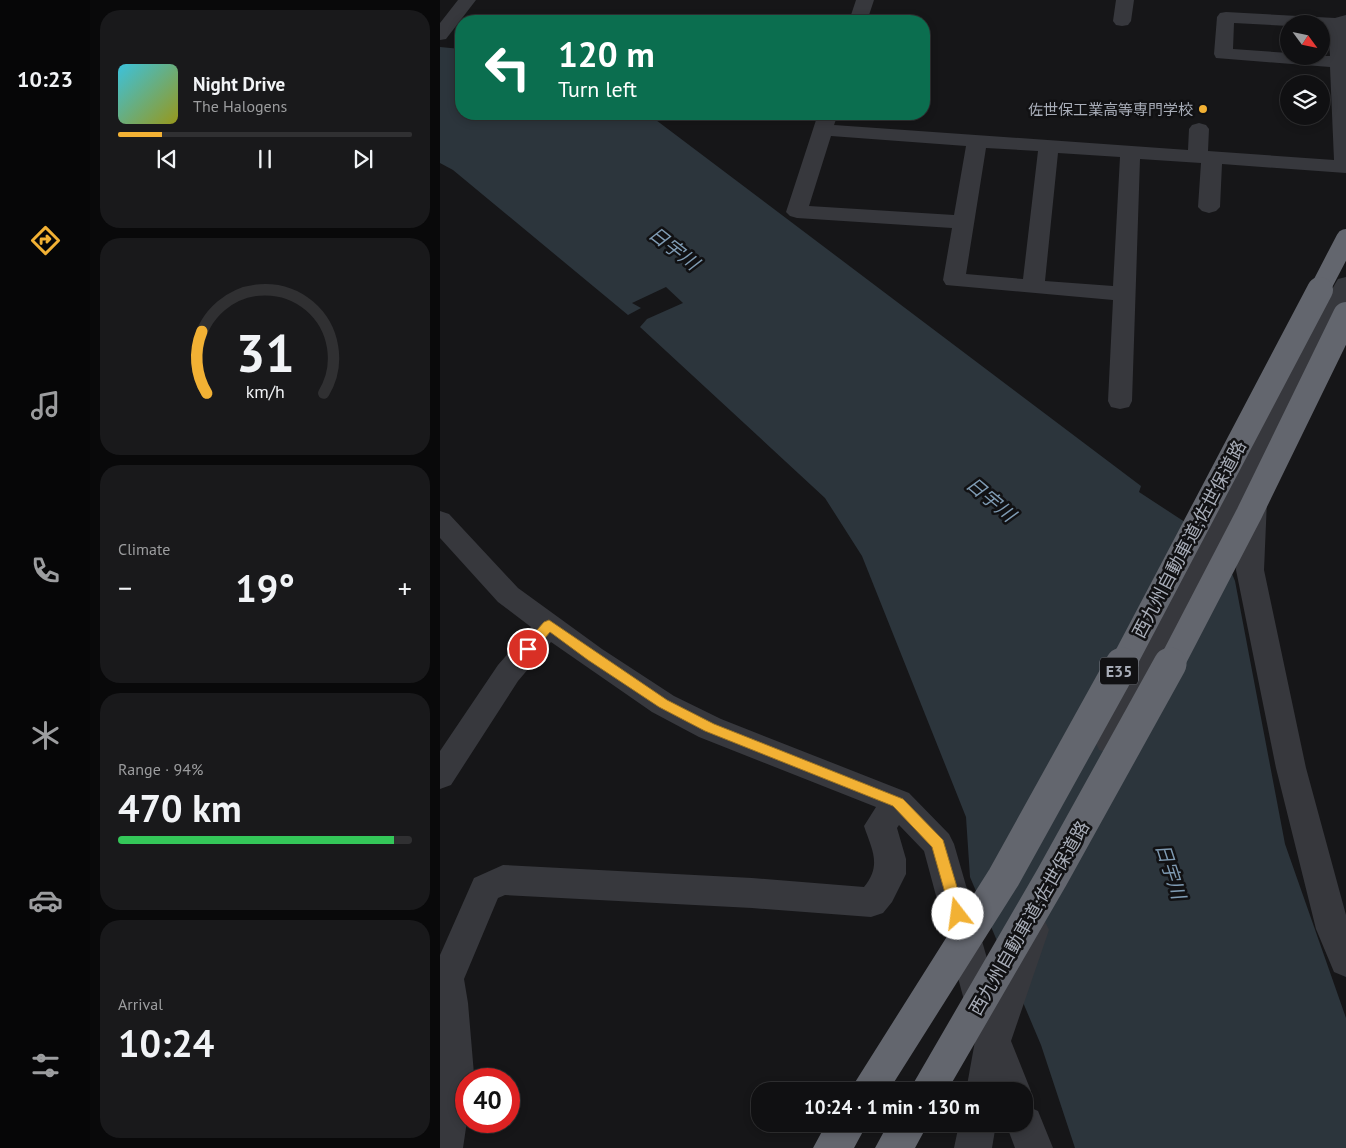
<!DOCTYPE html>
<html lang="en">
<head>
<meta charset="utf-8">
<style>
  :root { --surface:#101012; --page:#19191b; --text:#f1f3f6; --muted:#9c9d9f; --line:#303032; --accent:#f2b134 }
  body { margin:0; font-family:"PT Sans","Noto Sans JP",sans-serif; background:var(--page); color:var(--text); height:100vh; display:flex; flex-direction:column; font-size:19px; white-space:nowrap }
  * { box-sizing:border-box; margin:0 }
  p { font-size:16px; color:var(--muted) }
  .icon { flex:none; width:28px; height:28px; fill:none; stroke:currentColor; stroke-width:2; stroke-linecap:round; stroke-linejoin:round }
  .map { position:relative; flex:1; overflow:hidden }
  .details { display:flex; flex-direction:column; gap:10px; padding:10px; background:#09090a; width:350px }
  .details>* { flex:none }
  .top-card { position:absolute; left:15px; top:15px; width:475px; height:105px; border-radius:20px; box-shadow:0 2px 8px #0003,0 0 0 1px var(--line); background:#0b6e4f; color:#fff; overflow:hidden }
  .needle { width:32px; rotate:123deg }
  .controls { position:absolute; left:840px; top:15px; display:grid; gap:10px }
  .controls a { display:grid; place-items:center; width:50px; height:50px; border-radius:50%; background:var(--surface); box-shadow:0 2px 8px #0003,0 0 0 1px var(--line); font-size:25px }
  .speed { position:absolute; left:15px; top:1068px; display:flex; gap:10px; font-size:25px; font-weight:700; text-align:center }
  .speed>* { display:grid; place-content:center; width:65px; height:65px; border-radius:50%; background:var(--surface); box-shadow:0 2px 8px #0003,0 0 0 1px var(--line); line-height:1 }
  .speed .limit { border:8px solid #d22; background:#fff; color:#111 }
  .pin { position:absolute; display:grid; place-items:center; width:42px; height:42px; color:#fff; margin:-21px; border:2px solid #fff; border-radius:50%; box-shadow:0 1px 5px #0007 }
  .me { position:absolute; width:55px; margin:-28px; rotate:345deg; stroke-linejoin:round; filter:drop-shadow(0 0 4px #0008) }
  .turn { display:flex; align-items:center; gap:18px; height:105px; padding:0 20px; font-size:22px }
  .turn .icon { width:65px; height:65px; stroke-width:2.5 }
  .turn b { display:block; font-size:35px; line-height:42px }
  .big { font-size:38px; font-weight:700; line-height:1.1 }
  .details .tile { flex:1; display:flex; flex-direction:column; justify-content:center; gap:8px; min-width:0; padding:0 18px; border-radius:20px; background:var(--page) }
  .details .dial { align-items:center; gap:0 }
  .dial svg { height:130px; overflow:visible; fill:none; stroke:var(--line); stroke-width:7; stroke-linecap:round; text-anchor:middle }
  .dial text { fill:var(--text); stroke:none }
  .song { display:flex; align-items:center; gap:15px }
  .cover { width:60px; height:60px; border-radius:8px; background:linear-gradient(135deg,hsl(190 70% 55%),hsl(60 70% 35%)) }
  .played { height:5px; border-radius:2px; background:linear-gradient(90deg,var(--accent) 15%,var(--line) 15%) }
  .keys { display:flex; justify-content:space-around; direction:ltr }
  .heat { display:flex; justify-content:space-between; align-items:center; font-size:28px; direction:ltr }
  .charge { height:8px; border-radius:4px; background:linear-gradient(90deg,#34c759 94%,var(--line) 0) }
  .trip { position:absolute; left:311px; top:1082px; width:282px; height:50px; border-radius:20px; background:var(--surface); box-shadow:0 2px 8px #0003,0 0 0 1px var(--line); font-weight:700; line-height:50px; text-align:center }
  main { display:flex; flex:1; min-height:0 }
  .tabs { display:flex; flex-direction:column; width:90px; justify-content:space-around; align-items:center; background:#060607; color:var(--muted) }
  .tabs .icon { width:35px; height:35px }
  .tabs .on { color:var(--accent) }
  .tabs b { font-size:22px; color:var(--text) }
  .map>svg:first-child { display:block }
  .water { fill:#2c353c }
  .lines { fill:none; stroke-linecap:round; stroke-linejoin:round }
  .minor { fill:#37383d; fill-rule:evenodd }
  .highway { fill:#63666e; fill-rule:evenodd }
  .highway-bridge-far2 { stroke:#63666e; stroke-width:20 }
  .highway-bridge-far1 { stroke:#63666e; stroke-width:26 }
  .highway-bridge { stroke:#63666e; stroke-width:33 }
  .route { fill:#f2b134; stroke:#9d7322 }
  .poi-dot { fill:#f2b134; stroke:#111113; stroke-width:2 }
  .labels { text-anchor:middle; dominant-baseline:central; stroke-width:5; stroke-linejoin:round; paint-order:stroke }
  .far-poi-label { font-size:15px; fill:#a8adb8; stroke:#111113; text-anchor:end }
  .shield { fill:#111113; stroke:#7b7e86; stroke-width:1 }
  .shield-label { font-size:16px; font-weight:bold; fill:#a8adb8 }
  .street-label { font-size:18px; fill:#a8adb8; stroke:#111113 }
  .water-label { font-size:19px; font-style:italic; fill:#7f9bb3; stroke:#111113 }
</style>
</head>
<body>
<main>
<nav class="tabs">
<b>10:23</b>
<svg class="icon on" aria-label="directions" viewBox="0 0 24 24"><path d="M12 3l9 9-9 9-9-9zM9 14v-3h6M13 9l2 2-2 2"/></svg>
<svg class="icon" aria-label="music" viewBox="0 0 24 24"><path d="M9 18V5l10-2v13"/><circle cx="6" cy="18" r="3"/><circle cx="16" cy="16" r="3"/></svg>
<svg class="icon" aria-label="phone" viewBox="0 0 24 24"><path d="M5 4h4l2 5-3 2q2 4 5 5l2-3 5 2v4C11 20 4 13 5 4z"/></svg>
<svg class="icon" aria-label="climate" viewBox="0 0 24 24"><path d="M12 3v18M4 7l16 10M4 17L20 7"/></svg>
<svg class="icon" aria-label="car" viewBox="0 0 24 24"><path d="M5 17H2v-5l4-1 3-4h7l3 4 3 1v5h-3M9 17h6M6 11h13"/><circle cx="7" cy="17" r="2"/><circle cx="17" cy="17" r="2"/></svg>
<svg class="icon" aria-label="filters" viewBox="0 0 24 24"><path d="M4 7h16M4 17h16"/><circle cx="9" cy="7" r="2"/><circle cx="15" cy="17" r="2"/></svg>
</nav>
<section class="details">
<div class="tile">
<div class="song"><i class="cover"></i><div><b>Night Drive</b><p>The Halogens</p></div></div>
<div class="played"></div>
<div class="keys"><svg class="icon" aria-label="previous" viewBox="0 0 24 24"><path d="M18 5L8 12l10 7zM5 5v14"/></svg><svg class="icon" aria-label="pause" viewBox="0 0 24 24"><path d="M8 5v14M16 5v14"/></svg><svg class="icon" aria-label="next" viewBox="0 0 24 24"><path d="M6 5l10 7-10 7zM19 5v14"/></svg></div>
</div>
<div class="tile dial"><svg viewBox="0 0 100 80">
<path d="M14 69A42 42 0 1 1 86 69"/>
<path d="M14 69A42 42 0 0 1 11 31" stroke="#f2b134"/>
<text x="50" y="56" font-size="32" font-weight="700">31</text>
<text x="50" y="72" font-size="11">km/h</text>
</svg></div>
<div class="tile"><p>Climate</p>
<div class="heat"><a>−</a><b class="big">19°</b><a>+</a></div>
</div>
<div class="tile"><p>Range · 94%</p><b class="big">470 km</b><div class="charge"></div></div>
<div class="tile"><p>Arrival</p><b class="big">10:24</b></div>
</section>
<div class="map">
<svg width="906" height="1148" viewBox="0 0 906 1148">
  <rect width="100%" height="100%" fill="#161618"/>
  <path class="water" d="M0,47l21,2v65h187l493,372 -2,6 81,53 15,36 50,263 61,174v130h-271l-34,-103 -71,-168 -4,-60 -104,-261 -37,-58 -185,-171 7,-8 36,-16 -17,-16 -34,16 9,5 -13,7 -175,-145 -13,-7z"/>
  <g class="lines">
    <path class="minor" d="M18,0h18l-30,39 -6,1v-17z
      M416,0h18l-7,21h-18z
      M676,0h18l-3,21 -3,4 -6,1 -6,-1 -3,-4z
      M786,12l109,6 11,-3v158l-124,-9 -2,43 -4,4 -7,2 -7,-2 -4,-4 3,-44 -61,-4 -8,242 -3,6 -9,2 -9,-2 -3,-6 5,-101 -167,-15 -3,-5 9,-52 -155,-10 -7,-2 -4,-4 32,-98h20l-4,11 354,25 1,-21 3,-4 7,-2 7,2 3,4 -1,22 126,9 -4,-93 -114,-9 -2,-4 3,-37 3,-4zM794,23l55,3v-2h32v4l7,1 2,27h-41v-3l-56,-4zM391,136l135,10 -12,69 -145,-9zM546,148l52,3 -15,128 -57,-5zM618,153l62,4 -7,129 -68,-5z
      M906,277v28l-98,187 6,-1 9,2 4,7 -3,70 42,198 40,147v62l-12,-5 -18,-43 -40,-161 -40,-198 4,-62 -119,242 -11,3 -11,-3 -4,-9 149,-292 91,-165 3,-5z
      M0,511l9,3 69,74 84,61 72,47 47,23 188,74 40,41 5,10 41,142 25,-67 12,-4 12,4 5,11 -38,111 20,50 -5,13 -1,-13h-59l9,-50 -51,-190 -25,-26 -2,3 9,31v15l-14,28 -9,11 -12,4 -119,-9 -247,-13 -7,3 -34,81 4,24 6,71 -1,5h-7l1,42 -4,27h-23v-193l34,-77 29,-13 249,13 112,9c18,-22 8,-37 0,-61l12,-19 -177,-70 -47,-25 -101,-70 -33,39 -67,104 -11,4v-38l58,-86 33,-38 -33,-25 -58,-64z
      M585,1105l13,6 15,37h-38l-9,-24h19z
      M519,1124h37l-4,24h-38z"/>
    <path class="highway" d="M386,1124h41l-13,24h-41z
      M448,1124h40l-13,24h-40z"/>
    <path class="highway-bridge-far2" d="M879,291l27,-52"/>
    <path class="highway-bridge-far1" d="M682,666l198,-376
      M730,666l79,-152 97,-199"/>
    <path class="highway-bridge" d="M429,1091l135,-214 118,-213
      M488,1091l124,-214 118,-213"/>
  </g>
  <path class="route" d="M109,620l118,80 47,24 189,75 40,41 22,74 -2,5 -5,2 -5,-2 -2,-5 -19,-67 -39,-41 -188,-75 -46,-24 -71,-47 -38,-28 -17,20h-9l-1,-3 1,-4 20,-23z"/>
  <circle class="poi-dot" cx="763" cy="109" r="5"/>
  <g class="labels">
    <g class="far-poi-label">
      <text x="753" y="109">佐世保工業高等専門学校</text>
    </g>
    <rect class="shield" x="660" y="657.5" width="38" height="27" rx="4"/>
    <g class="shield-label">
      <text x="679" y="671">E35</text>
    </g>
    <g class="street-label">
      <text transform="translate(749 539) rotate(-62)">西九州自動車道;佐世保道路</text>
      <text transform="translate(589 918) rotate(-60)">西九州自動車道;佐世保道路</text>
    </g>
    <g class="water-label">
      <text transform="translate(234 248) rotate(38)">日宇川</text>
      <text transform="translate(551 499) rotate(40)">日宇川</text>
      <text transform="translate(731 871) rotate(72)">日宇川</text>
    </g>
  </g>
</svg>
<div class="controls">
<a><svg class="needle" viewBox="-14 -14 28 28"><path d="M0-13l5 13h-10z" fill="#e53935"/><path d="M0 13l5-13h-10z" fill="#9c9d9f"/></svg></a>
<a><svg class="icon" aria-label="layers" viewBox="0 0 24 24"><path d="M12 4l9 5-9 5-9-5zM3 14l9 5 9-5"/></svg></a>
</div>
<div class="speed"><div class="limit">40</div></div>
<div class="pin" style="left:88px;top:649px;background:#d93025"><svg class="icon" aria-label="arrive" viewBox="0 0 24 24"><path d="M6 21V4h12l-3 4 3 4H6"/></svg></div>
<svg class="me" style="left:518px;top:914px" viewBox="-20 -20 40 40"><circle r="19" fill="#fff"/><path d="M0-13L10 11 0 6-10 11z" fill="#f2b134"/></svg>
<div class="trip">10:24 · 1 min · 130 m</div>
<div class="top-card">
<div class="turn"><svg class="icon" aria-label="left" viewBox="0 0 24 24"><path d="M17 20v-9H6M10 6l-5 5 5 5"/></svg><div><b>120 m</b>Turn left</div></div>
</div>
</div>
</main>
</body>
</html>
